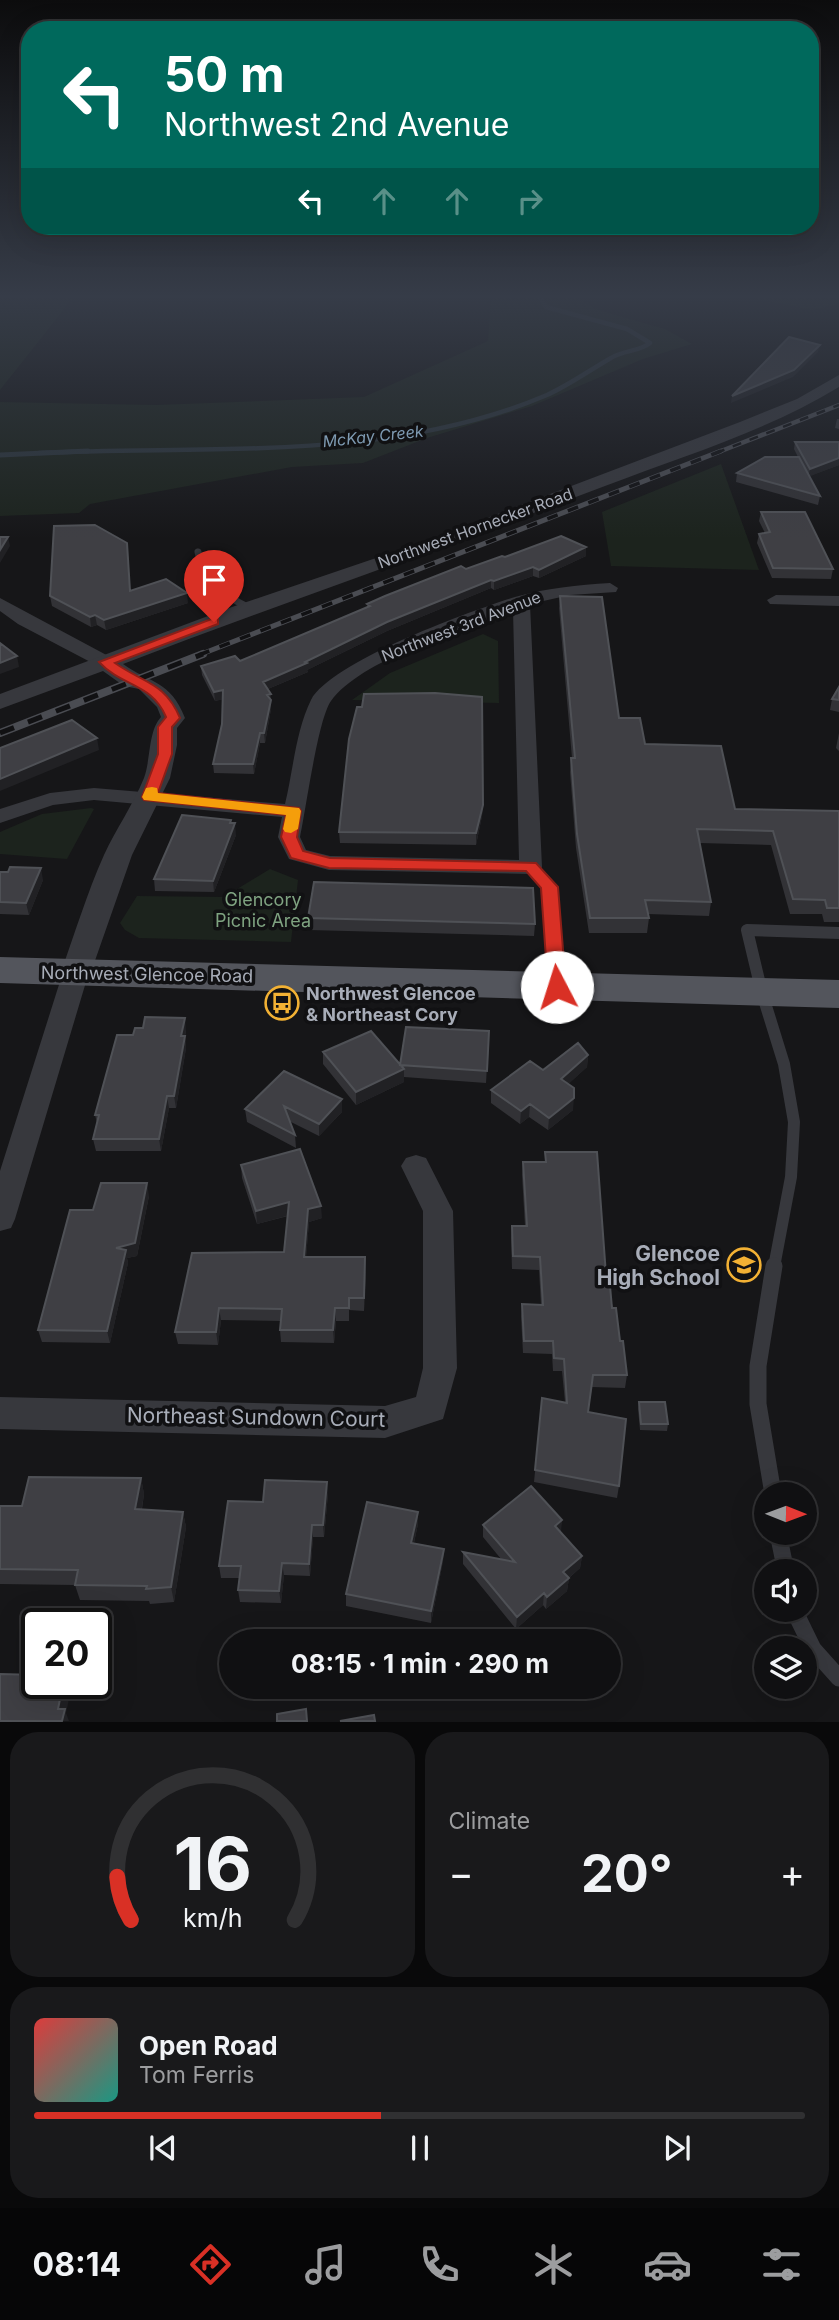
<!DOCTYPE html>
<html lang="en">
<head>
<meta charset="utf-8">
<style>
  :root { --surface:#101012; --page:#19191b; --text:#f1f3f6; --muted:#9c9d9f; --line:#303032; --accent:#d93025 }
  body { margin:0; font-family:Inter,sans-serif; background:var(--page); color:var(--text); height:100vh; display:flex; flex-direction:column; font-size:26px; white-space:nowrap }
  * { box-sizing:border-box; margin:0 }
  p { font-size:23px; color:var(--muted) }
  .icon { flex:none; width:38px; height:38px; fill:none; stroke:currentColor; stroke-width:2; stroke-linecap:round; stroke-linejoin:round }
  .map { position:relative; height:1722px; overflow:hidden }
  .details { display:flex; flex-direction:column; gap:10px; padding:10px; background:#09090a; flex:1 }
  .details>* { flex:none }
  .top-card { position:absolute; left:21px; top:21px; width:798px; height:214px; border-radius:28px; box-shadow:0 7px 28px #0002,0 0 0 2px var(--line); background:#00695c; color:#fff; overflow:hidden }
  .needle { width:46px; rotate:91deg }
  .tools { position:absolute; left:754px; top:1482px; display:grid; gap:14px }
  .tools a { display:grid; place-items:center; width:63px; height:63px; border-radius:50%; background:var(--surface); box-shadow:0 7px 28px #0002,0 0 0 2px var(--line); font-size:35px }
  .speed { position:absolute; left:21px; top:1608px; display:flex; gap:14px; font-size:35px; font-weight:700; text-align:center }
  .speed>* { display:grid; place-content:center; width:91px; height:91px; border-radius:50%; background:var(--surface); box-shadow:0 7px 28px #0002,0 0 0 2px var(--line); line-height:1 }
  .speed .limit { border:4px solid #111; border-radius:10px; background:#fff; color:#111 }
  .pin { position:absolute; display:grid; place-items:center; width:60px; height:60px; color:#fff; margin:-72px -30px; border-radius:50% 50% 50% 0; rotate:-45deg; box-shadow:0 0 7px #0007 }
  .pin .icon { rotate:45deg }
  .me { position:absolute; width:77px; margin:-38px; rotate:355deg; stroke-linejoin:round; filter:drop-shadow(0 0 5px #0008) }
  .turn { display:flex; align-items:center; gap:24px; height:147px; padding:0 28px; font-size:32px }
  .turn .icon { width:91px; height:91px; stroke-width:2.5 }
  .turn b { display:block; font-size:49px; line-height:60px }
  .lanes { display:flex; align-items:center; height:66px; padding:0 28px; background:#0003; justify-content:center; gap:35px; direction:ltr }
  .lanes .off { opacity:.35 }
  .big { font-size:52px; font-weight:700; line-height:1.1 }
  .details .card { flex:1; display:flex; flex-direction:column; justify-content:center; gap:10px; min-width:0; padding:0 24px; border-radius:28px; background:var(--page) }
  .details .dial { align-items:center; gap:0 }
  .dial svg { height:182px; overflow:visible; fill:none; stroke:var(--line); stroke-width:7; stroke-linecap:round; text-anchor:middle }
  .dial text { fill:var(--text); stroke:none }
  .song { display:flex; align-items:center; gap:21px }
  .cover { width:84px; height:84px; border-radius:10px; background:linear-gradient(135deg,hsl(0 70% 55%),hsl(170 70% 35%)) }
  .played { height:7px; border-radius:4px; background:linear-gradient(90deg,var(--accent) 45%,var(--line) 45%) }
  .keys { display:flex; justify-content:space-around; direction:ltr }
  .heat { display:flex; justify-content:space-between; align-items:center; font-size:38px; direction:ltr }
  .details .tiles { flex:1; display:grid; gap:10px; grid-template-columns:1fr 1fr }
  .card:last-child { grid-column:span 2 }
  .trip { position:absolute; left:219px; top:1629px; width:402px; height:70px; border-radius:35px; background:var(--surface); box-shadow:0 7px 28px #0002,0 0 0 2px var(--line); font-weight:700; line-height:70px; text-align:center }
  .tabs { display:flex; height:112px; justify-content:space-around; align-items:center; background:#060607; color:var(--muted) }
  .tabs .icon { width:49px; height:49px }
  .tabs .on { color:var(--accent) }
  .tabs b { font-size:32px; color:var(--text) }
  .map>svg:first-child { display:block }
  .green { fill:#1c231d }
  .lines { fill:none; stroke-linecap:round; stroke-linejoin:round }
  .stream-far1 { stroke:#2c353c; stroke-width:4.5 }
  .stream { stroke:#2c353c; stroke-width:5 }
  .service-far3 { stroke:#37383d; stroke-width:7 }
  .service-far2 { stroke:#37383d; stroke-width:10 }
  .service-far1 { stroke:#37383d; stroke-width:12 }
  .service { stroke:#37383d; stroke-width:17 }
  .minor { fill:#37383d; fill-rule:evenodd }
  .tertiary { fill:#37383d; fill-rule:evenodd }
  .primary { fill:#53555c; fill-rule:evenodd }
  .rail-far2-casing { stroke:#4a4c52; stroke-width:4.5 }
  .rail-far1-casing { stroke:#4a4c52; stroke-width:5 }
  .rail-casing { stroke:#4a4c52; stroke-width:8 }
  .rail-far2 { stroke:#111113; stroke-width:2.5; stroke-dasharray:9; stroke-linecap:butt }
  .rail-far1 { stroke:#111113; stroke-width:3.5; stroke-dasharray:11; stroke-linecap:butt }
  .rail { stroke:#111113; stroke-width:5; stroke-dasharray:15; stroke-linecap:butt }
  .wall { fill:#323236 }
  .shaded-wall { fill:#212124 }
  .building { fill:#3f3f44; stroke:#4f5156; stroke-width:2 }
  .route { fill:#d93025; stroke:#8d1f18; stroke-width:2 }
  .slow { fill:#f59e0b }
  .labels { text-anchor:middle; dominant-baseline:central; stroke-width:7; stroke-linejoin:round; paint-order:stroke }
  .far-water-label { font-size:16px; font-style:italic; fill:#7f9bb3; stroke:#111113 }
  .far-street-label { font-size:16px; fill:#a8adb8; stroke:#111113 }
  .park-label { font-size:18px; fill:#7fa381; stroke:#111113 }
  .street-label { font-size:18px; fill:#a8adb8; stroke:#111113 }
  .poi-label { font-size:18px; font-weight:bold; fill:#a8adb8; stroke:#111113; text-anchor:start }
  .near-poi-label { font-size:21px; font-weight:bold; fill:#a8adb8; stroke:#111113; text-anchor:end }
  .near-street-label { font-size:21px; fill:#a8adb8; stroke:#111113 }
</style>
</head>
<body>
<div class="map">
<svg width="839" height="1722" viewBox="0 0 839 1722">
  <rect width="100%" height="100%" fill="#161618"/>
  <path class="green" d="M0,298h73l-73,92z
    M491,298h86l21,12 67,19 27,15 -49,15 -111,47 -105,32 -64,25 -71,4 -202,37 -11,9 -79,3v-114l156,3 208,-8 124,-56z
    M753,298h86v6l-27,6z
    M721,464l38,106 -148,-4 -9,-54z
    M483,634l15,7 1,62 -147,-3 38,-27z
    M91,808l3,1 -27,50 -67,-5v-22l42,-18z
    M270,869l28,11 -7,62 -152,-4 -14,-8 -5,-7 17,-27 87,1z"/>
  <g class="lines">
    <path class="stream-far1" d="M39,453c170,-8 348,10 508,-58 22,-10 43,-25 64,-37 12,-8 28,-6 39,-15l-23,-14 -81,-22 -6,-9"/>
    <path class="stream" d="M0,455l88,-4"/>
    <path class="service-far3" d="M198,552c7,34 22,40 51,56"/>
    <path class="service-far2" d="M531,867l18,20 3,33"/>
    <path class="service-far1" d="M552,919l5,67
      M774,1267l17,-90 3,-55 -10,-58 -22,-71 -15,-63 92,3"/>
    <path class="service" d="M773,1494l-15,-90v-38l16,-100
      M778,1533l8,39
      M794,1610l19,39 26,29"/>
    <path class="minor" d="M610,583l8,5 -2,4 -46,3 -40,9 12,263 -3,5 -8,2 -202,-4 -40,-11 -11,-22 4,-20 -188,-17 -41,5 -53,18v-14l50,-16 44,-5 191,16c8,-33 11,-74 26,-104 21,-39 160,-89 204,-103 31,-9 63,-12 95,-14zM513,610l6,250 -189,-4 -24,-6 -6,-13c6,-28 18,-118 31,-136 30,-42 134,-72 182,-91z
      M776,595l63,1v10l-69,-2 -3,-4z
      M0,598l112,60 2,4 -9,6 -7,-2 -80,-42 -18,-13z
      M76,964l9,2 4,6 -74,247 -4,9 -11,3v-60l63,-199 4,-6z
      M416,1155l10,3 27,53 4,157 -14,51 -58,19 -385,-9v-32l385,9 31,-9 7,-29v-157l-22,-45 5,-8z"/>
    <path class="tertiary" d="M839,375v12c-72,44 -156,69 -234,99 -160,61 -322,117 -482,178 28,20 47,16 62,54l-8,10v17l-7,33 -38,77 -41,117 -4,7 -11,3 -11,-3 -4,-7c14,-39 26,-79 43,-117 12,-26 29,-50 40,-77 7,-19 4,-47 17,-61l-4,-10 -18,-18 -15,-3 -21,-15 -103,38v-15l232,-87 197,-67 311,-118 57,-23z"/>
    <path class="primary" d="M0,957l839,23v28l-839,-25z"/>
    <defs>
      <path id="rail-far2" d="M716,453l123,-48"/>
      <path id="rail-far1" d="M199,655l522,-204"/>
      <path id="rail" d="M0,733l203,-79"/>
    </defs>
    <use href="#rail-far2" class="rail-far2-casing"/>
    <use href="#rail-far1" class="rail-far1-casing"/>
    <use href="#rail" class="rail-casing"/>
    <use href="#rail-far2" class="rail-far2"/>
    <use href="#rail-far1" class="rail-far1"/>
    <use href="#rail" class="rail"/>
  </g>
  <path class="wall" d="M837,419h2v10l-4,-1z
    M795,442h44v23l-30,11 11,20 -2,9 -82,-23 1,-9 61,-16 -4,-8z
    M761,512l72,57 -2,10 -59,-1 -15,-35 2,-9 6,-1 -6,-12z
    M127,543l3,48 58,12 -82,27 -9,-5 -6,2 -39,-21 -2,-10z
    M586,547v9l-47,22 -6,-2 -39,14 -3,-2 -104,43 -80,39 1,2 -40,17 3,14v6l-6,34h-5l-6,31 -40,-1 -1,-9 9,-40 1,-25 -8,2 -13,-26 -1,-9 39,-5 127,-54v-3l99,-35 39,-12z
    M560,596l59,122 26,26 90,65 104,2v111h-15l-2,-8h-32l-19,-69 -71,-2 11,59 -2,14 -61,-2 1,4 -2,15h-58l-13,-85 -6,-76 1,-14h1l-13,-150z
    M839,687v25l-9,-2 2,-11z
    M839,733v18l-3,-3z
    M483,805l-1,11 -6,29 -136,-2 -1,-11z
    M236,835l-22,57 -59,-1 -1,-12z
    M0,872l43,8 -14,35 -29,-1z
    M308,918l227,6 -1,12 -225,-6z
    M186,1030l-1,7 1,11 -10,60h-7l-8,43h-65l-3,-12 4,-16 -2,-8 38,-80z
    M489,1031l-3,52 -82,-6v5l-48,23 -33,-41v-12l77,13z
    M588,1055l-1,12 -19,17 5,26 -25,20 -19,-13 -9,7 -29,-21v-13l52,-20z
    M284,1071l58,41 -23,24 -30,-15 6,14 1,13 -49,-26 -2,-13z
    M545,1152l61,123 21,100 -2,13 -33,-1 -4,25 31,74 -2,12 -83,-16 8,-84 23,4 -3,-31h-9l-1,-17 -29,-1 -2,-36 1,-13 19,1 -2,-35 -27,-1 -1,-31 1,-12h13l-3,-51 1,-13h22z
    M241,1165l81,53 -13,4 -3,35 60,13 -2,41 -15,-1v11h-13l-2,22 -53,-1 -1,-12 1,-9 -60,-1 -3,25 -40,-1 -3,-12 109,-80 4,-36 -31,8 -15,-46z
    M149,1196l-12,60 -10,2 1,5 -18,80 -68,-1 -4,-12 55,-120z
    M639,1402l29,22 -1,7 -27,-1 -2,-21z
    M141,1478l3,16 -2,15 41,3 3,15 -12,75 -24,2 -1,-3 -69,-1 -5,-15 -75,-1v-78h22z
    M328,1494l-4,43h-11l-3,39 -26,-1 -3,28 -41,-1 -2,-12 2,-12h-19l-2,-12 44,-64z
    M418,1512v12l-4,19 30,6 -1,12 -12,62 -85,-17v-12z
    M562,1520l-2,12 22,24 -2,12 -11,10 -2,13 -21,18 -3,-4 -27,24 -53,-65v-12l38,7 -18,-22v-12z"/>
  <path class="shaded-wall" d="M820,345l-2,7 -25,25 -62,26 1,-7z
    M839,458v7l-31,12 2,-8z
    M8,537l2,9 -10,17v-13z
    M586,547v9l-47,22v-8z
    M533,567v9l-39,14v-9z
    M491,580v8l-104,43 -80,39 1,2 -45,19v-9l124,-60z
    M187,593l1,10 -82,27 -2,-10z
    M95,615l2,10 -6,2 -1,-10z
    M17,656l2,11 -19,7v-11z
    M223,690l1,9 -9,2 -1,-9z
    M271,694v15l-6,34 -1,-10 3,-38z
    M260,733v10l-6,31 -1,-10z
    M97,738l2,12 -99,41v-12z
    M483,805l-1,11 -6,29v-12z
    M231,820l1,9 3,-6 1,12 -22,57 -1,-11z
    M41,868l2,12 -14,35 -3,-12z
    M185,1018l1,12 -1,7 1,11 -10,60 -2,-12 7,-60z
    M588,1055l-1,12 -27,25 1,-13z
    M404,1069v13l-48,23v-13z
    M167,1096l2,12 -8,43 -2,-12z
    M574,1098l-1,12 -25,20 1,-12z
    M342,1099v13l-23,24v-12z
    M530,1104l-1,13 -9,7 1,-13z
    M147,1183l2,13 -12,60 -10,2 1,5 -18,80 -3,-12 9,-83z
    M289,1202l1,13 -33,9 -1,-13z
    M321,1206l1,12 -13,4 -4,47 -1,-12 4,-48z
    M365,1257l1,13 -2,41v-13z
    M219,1308l2,12 -3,25 -2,-13z
    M335,1308l1,13 -2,22 -1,-13z
    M141,1478l3,16 -5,30 -4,-15z
    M327,1482l1,12 -4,43 -1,-12z
    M183,1512l3,15 -12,75 -3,-15z
    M418,1512v12l-7,31v-12z
    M562,1520l-1,12 -8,7 2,-13z
    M312,1525l1,12 -3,39 -1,-12z
    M444,1549l-1,12 -12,62v-12z
    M582,1556l-2,12 -18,16 1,-12z
    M282,1563l2,12 -3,28 -2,-12z
    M569,1578l-2,13 -21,18 1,-12z
    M544,1593l-1,12 -27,24 1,-12z
    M63,1684l6,15 -3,14 3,8h-7l-4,-12z"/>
  <path class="building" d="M789,337l31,8 -26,25 -62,26z
    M795,442h44v16l-29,11z
    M765,457h34l21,39 -83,-23z
    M761,512h44l28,57 -60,-1 -14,-34 11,-2z
    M95,525l32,18 3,48 36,-12 21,14 -83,27 -9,-5 -5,2 -40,-21 4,-70z
    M561,536l25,11 -47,23 -6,-3 -39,14 -3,-1 -104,42 -82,40 2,1 -44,19 8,12 -4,1 4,5 -7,33h-4l-7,31h-40l9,-40 1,-34 -9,2 -13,-26 34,-10 5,5 130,-55 -3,-2 18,-8 76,-30 5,3 36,-13 3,1z
    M0,537h8l-8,13z
    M560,596l42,1 17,121h21l5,26 76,2 14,63 104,2v97h-12l-2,-8 -32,-1 -20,-68 -76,-2 14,73 -66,-2 4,18h-59l-13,-84 -6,-76h4z
    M0,643l17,13 -17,7z
    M839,687v13l-7,-1z
    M435,693l47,4 1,108 -7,28 -137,-1 10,-93 8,-32h5l2,-13z
    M72,720l25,18 -97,41v-31z
    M182,815l49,5 -1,3h5l-22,58 -59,-2z
    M10,867l31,1 -15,35 -26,-1v-30h8z
    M314,882l219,6 2,36 -227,-6z
    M145,1017l40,1 -4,18h4l-11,60h-7l-8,43h-66l6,-24h-4l22,-80h16l2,-7h8z
    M406,1027l83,4 -2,40 -87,-6z
    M371,1031l33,38 -48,23 -33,-40z
    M578,1043l10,12 -27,24 13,9v10l-25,20 -19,-14 -9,7 -30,-21 39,-29 13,9z
    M284,1071l58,28 -23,25 -35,-18 11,29 -50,-26z
    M300,1149l21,57 -13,3 -4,48h61l-1,41h-15v10h-14l-2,22h-53l2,-21 -63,-1 -3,24h-41l17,-79 92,-1 5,-50 -33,9 -15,-46z
    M545,1152h52l9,123h3l3,33h4l4,33h3l4,34h-34l-5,37 38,7 -7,67 -84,-16 7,-72 25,5 -3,-44 -10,-1 -1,-17h-29l-2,-37 21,1 -3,-48 -27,-1 -1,-30h15l-4,-64h23z
    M101,1183h46l-12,60 -19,5 10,2 -19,81 -69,-1 32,-120h23z
    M639,1402h26l3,22h-27z
    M29,1477l112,1 -6,31 48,3 -12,75 -25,2 1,-3 -72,-1 3,-15 -78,-1v-63h22z
    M265,1480l62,2 -4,43h-11l-3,39 -27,-1 -3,28 -41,-1 3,-24h-22l9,-65 35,1z
    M531,1486l31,34 -7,6 27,30 -19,16 6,6 -22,19 -3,-4 -27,24 -54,-65 52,10 -32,-37z
    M367,1502l51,10 -7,31 33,6 -13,62 -85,-17z
    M0,1674l37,1v9h26l-5,25h7l-3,12h-62z
    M306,1709l1,12h-30v-7z
    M374,1715l1,6h-35z"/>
  <linearGradient id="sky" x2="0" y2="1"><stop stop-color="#0c0c0d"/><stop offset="0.55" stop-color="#363c48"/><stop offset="1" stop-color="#363c48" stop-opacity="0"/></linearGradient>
  <rect width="839" height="539" fill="url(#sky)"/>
  <path class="route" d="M214,618l4,1v5l-103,39c28,20 50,19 65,55l-8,9v27l-14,39 141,15 2,3 -4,26 6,14 27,7 206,5 22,24 8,100 -3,4 -6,2 -9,-6 -7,-99 -15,-17 -197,-3 -38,-10 -10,-21 5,-22 -142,-15 -2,-3 16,-43v-27l8,-10c-14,-34 -44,-30 -67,-55z"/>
  <path class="slow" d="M152,787l5,1 1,5 141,15 2,3 -3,18 -7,4 -6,-1 -2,-3 3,-14 -142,-15 -2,-3 4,-9z"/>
  <defs>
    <symbol id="bus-ring" viewBox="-11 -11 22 22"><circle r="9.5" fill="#111113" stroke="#f2b134" stroke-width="1.5"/><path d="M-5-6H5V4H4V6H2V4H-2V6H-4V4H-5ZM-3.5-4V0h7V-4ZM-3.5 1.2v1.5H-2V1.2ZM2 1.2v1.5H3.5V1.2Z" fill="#f2b134"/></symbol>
    <symbol id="school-ring" viewBox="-11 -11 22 22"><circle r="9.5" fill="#111113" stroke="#f2b134" stroke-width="1.5"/><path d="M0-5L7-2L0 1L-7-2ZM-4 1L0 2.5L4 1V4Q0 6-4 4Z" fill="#f2b134"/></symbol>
  </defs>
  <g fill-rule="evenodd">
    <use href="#bus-ring" x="263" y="984" width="38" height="38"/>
    <use href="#school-ring" x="725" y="1246" width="38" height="38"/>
  </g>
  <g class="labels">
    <g class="far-water-label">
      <text transform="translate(373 436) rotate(-6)">McKay Creek</text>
    </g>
    <g class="far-street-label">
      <text transform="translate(475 528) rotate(-20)">Northwest Hornecker Road</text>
      <text transform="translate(461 626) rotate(-21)">Northwest 3rd Avenue</text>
    </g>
    <g class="park-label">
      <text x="263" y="899">Glencory<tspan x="263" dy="21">Picnic Area</tspan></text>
    </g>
    <g class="street-label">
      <text transform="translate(147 974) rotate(1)">Northwest Glencoe Road</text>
    </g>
    <g class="poi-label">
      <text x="306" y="993">Northwest Glencoe<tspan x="306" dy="21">&amp; Northeast Cory</tspan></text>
    </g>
    <g class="near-poi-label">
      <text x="720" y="1253">Glencoe<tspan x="720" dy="24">High School</tspan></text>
    </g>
    <g class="near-street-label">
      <text transform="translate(256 1417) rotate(1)">Northeast Sundown Court</text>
    </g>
  </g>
</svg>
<div class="tools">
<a><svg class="needle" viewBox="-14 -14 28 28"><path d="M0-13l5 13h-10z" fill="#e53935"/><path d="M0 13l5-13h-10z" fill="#9c9d9f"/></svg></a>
<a><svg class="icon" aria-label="sound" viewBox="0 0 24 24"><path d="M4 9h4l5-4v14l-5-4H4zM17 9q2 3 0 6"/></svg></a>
<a><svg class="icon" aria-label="layers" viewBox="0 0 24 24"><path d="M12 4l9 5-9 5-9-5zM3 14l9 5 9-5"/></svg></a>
</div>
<div class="speed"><div class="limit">20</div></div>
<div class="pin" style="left:214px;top:622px;background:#d93025"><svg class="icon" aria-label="arrive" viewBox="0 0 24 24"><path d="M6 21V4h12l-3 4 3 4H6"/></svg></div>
<svg class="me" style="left:557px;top:987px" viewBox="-20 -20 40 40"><circle r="19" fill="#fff"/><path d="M0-13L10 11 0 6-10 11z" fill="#d93025"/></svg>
<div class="trip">08:15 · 1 min · 290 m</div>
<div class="top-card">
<div class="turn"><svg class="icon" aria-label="left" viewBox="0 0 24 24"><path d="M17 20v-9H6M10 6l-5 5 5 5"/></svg><div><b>50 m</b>Northwest 2nd Avenue</div></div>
<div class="lanes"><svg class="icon" aria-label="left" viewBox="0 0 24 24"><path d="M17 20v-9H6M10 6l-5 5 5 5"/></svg><svg class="icon off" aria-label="ahead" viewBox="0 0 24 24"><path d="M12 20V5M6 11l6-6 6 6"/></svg><svg class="icon off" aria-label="ahead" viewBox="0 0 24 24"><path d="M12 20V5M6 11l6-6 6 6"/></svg><svg class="icon off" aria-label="right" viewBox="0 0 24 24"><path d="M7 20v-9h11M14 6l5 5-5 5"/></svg></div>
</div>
</div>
<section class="details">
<div class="tiles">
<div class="card dial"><svg viewBox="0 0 100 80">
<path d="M14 69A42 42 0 1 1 86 69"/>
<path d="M14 69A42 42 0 0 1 8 50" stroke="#d93025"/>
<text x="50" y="56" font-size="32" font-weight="700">16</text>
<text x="50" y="72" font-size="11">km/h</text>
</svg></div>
<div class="card"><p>Climate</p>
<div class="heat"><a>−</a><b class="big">20°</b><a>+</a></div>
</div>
<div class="card">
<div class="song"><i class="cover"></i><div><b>Open Road</b><p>Tom Ferris</p></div></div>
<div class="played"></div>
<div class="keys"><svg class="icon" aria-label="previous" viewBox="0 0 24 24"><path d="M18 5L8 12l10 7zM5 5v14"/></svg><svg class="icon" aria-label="pause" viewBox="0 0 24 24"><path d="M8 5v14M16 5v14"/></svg><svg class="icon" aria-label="next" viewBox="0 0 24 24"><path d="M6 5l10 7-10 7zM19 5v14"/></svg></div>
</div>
</div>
</section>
<nav class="tabs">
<b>08:14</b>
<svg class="icon on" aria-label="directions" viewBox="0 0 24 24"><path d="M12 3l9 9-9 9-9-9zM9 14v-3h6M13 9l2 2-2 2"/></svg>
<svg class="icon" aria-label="music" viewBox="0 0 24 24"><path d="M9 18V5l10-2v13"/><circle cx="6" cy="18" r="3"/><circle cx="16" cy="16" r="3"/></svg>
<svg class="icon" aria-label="phone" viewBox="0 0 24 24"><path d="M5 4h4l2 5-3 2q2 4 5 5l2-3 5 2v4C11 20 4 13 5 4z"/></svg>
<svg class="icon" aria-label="climate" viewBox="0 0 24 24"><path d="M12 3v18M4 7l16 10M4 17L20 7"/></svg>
<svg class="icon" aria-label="car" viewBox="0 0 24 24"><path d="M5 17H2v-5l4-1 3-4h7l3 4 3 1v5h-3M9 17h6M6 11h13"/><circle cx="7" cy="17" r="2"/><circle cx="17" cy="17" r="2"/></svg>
<svg class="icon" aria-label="filters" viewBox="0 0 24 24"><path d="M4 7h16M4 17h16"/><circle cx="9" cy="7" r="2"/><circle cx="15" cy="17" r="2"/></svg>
</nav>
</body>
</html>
